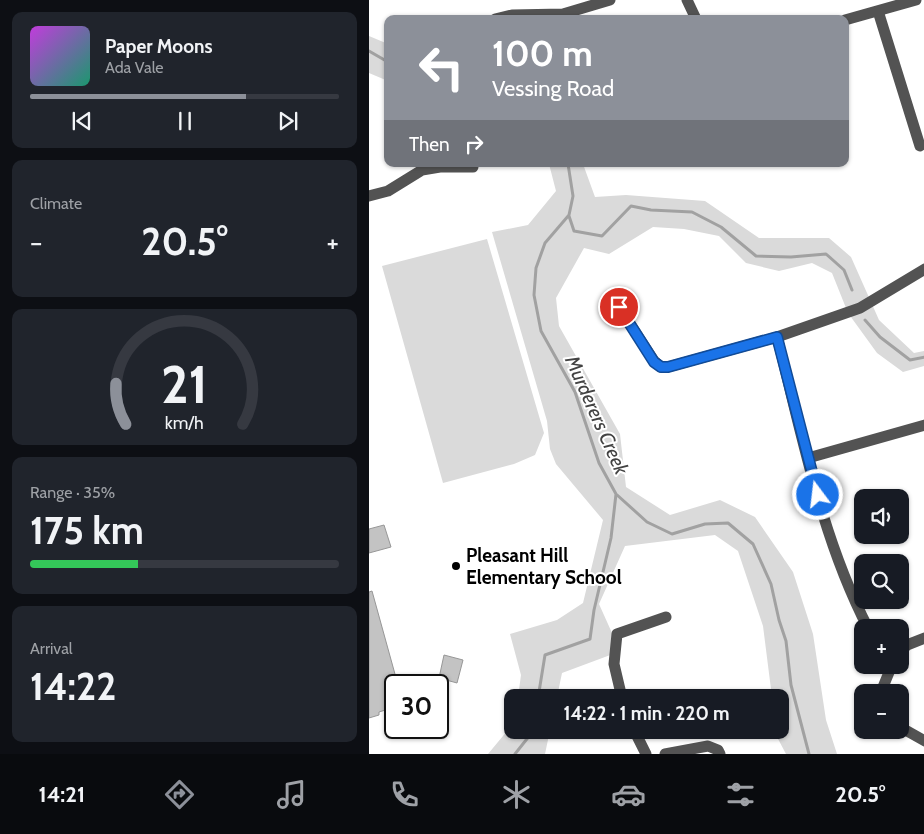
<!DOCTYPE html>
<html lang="en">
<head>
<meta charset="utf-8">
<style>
  :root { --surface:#171b24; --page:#20242c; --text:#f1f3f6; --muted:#9ea1a6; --line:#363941; --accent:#8c9099 }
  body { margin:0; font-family:Cabin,sans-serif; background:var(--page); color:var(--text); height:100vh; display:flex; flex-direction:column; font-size:19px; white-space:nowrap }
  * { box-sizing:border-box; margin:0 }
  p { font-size:16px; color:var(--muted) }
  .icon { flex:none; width:28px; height:28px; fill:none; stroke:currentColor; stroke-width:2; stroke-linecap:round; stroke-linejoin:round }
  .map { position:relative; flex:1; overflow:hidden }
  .drawer { display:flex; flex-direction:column; gap:12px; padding:12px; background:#0d0f14; width:369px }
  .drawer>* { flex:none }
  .top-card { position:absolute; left:15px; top:15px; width:465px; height:152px; border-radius:10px; box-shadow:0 1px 4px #0004; background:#8c9099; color:#fff; overflow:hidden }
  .buttons { position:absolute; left:485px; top:489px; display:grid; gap:10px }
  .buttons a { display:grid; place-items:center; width:55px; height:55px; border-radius:10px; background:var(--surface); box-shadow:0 1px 4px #0004; font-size:25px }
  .speed { position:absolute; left:15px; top:674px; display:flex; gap:10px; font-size:25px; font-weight:700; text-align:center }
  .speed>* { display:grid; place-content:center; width:65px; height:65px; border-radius:50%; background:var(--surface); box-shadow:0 1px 4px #0004; line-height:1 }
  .speed .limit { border:2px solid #111; border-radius:8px; background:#fff; color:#111 }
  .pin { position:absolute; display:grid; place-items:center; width:42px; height:42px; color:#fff; margin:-21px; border:2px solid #fff; border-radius:50%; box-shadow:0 1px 5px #0007 }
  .me { position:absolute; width:55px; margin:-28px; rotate:345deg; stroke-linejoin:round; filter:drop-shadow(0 0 4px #0008) }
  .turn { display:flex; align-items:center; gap:18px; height:105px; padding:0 25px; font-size:22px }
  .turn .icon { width:65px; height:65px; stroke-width:2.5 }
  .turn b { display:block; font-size:35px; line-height:42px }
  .then { display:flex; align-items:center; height:48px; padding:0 25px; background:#0003; gap:10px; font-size:19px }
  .big { font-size:38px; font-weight:800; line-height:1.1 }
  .drawer .widget { flex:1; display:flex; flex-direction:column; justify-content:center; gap:8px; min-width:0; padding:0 18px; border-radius:10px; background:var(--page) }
  .drawer .dial { align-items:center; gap:0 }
  .dial svg { height:130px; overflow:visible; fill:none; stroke:var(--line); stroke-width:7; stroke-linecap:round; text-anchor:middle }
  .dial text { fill:var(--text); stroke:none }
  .song { display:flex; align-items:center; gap:15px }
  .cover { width:60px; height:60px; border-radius:8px; background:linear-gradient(135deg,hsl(290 70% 55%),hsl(160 70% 35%)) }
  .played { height:5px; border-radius:2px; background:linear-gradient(90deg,var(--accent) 70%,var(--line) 70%) }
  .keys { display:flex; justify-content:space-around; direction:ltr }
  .heat { display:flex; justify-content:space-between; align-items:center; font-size:28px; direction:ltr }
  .charge { height:8px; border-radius:4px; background:linear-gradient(90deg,#34c759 35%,var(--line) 0) }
  .trip { position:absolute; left:135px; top:689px; width:285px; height:50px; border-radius:10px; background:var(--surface); box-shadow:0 1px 4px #0004; font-weight:800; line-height:50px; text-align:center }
  .dock { display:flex; height:80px; justify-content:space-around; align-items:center; background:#090b0e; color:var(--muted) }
  .dock .icon { width:35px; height:35px }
  .dock .on { color:var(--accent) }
  .dock b { font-size:22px; color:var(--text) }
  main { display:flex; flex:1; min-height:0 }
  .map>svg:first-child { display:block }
  .green { fill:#dadada }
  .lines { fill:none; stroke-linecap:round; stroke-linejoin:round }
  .stream { stroke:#a1a1a1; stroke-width:3 }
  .building { fill:#c3c3c3; stroke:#979797 }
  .minor { stroke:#535353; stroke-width:11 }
  .route-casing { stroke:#114b97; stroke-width:12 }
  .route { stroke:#1a73e8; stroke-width:9 }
  .poi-dot { fill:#000; stroke:#fff; stroke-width:2 }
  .labels { text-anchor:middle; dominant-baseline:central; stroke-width:4; stroke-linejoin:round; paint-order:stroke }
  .poi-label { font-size:19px; font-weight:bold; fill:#000; stroke:#fff; text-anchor:start }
  .water-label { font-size:20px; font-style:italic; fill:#424242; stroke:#fff }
</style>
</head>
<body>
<main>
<section class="drawer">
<div class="widget">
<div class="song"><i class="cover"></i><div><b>Paper Moons</b><p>Ada Vale</p></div></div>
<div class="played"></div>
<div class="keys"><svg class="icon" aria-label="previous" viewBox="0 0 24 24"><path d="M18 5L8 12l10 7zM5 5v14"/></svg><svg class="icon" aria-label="pause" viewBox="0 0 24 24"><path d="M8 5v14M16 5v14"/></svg><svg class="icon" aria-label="next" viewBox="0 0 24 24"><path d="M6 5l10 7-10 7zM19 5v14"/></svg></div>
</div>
<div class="widget"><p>Climate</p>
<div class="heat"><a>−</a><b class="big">20.5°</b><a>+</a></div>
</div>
<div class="widget dial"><svg viewBox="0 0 100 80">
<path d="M14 69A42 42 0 1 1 86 69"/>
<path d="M14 69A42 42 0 0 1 8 44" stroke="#8c9099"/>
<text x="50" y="56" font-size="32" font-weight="700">21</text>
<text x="50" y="72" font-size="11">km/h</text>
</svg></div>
<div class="widget"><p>Range · 35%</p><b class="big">175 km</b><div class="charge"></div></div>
<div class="widget"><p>Arrival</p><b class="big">14:22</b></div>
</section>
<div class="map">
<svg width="556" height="754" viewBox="0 0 556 754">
  <rect width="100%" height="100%" fill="#fff"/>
  <path class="green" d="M0,36l19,8v37l-19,-8z
    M180,164h34l12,33 31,-2 79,6 54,37h70l22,19 28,63 35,33 10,-2v15l-21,6 -26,-19 -29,-40 -16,-40 -20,-10 -33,8 -33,-8 -27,-27 -35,-7 -31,-2 -44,27 -25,-6 -28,50 3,28 61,108 6,53 44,28 50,-15 35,17 38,55 20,62 13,86 11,34h-51l-9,-17 -1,-7h4v-32l-8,-1 -9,-71 -25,-75 -23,-16 -90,11 -26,58 13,29 1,21 -51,19 -5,24h-39l3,-22 -11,-41 47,-14 26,-17 20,-83 -47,-56 -6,-15 -3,-28 -55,-189 36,-7 28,-34z
    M118,239l57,194 -9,22 -21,9 -71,19 -61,-217z
    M144,724v6h37l-5,24h-57z"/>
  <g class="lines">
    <path class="stream" d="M0,51l19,11
      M199,164l5,32 -4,19 -24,28 -9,25 -2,27 7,36 34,61 24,71 17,31 31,28 25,12 33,-10 23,-1 25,21 18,40 8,36 7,21 5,44 18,69
      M200,216l5,15 28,5 29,-30 20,4 41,2 29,15 35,29 35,1 35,-3 18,16 8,20
      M496,320l15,17 30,23 15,-3
      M169,698l7,-43 45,-16 4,-29 17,-72 5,-44
      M146,754l19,-24"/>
  </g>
  <path class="building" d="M15,525l7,22 -22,6v-24z
    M3,591l26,94h-3v22l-16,5v3l-10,3v-126z
    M75,655l19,5 -6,23 -18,-5z"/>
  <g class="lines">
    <path class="minor" d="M318,0l9,19
      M509,11l42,135
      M126,19l17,-4 51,-1 47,-14
      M476,20l71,-20
      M0,196l19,-5 34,-21 18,-3h33
      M250,307l35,54 7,6h7l109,-30 83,-29 65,-39
      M408,337c25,97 44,200 91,291
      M439,458l117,-33
      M531,652l7,-7 18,-7
      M515,692l-1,-5 9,-22
      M253,698l-8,-34 3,-30 49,-17
      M531,727l25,14
      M265,730l12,24
      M296,754l43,-8 10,4 2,4"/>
  </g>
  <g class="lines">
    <defs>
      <path id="route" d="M250,307l35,55 7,5h7l109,-30 41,158"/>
    </defs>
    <use href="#route" class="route-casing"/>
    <use href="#route" class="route"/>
  </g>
  <circle class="poi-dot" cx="87" cy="566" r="5"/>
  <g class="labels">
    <g class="poi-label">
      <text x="97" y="555">Pleasant Hill<tspan x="97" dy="22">Elementary School</tspan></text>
    </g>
    <g class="water-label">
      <text transform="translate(228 415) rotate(66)">Murderers Creek</text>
    </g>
  </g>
</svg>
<div class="buttons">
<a><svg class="icon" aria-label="sound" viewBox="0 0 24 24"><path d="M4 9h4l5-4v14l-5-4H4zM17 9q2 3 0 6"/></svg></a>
<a><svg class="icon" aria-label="search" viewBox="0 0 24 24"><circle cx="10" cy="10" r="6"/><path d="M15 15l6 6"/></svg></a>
<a>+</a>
<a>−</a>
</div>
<div class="speed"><div class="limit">30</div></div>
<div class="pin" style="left:250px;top:307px;background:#d93025"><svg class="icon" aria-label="arrive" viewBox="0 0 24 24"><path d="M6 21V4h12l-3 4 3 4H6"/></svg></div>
<svg class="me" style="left:449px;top:495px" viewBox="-20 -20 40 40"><circle r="17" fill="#1a73e8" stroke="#fff" stroke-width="3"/><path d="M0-11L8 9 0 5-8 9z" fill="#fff"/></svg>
<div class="trip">14:22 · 1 min · 220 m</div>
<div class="top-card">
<div class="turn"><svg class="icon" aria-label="left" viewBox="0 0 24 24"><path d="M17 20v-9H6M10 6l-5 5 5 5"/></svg><div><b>100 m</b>Vessing Road</div></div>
<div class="then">Then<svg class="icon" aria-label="right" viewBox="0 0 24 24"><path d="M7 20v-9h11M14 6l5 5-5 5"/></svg></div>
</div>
</div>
</main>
<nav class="dock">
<b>14:21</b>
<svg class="icon on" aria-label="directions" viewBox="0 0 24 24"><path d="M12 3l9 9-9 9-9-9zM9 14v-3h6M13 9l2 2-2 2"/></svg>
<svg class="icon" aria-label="music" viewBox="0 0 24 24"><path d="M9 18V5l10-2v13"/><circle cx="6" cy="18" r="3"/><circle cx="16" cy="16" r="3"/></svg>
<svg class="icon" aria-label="phone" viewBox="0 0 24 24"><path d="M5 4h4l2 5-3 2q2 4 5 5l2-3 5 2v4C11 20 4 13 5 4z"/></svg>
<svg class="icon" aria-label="climate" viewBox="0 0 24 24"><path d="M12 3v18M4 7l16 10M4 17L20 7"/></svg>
<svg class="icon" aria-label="car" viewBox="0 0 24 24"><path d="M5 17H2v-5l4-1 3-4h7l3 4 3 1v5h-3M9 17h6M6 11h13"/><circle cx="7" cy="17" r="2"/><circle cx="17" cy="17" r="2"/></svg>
<svg class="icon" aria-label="filters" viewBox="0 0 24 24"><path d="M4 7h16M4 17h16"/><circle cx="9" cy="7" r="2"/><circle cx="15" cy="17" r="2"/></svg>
<b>20.5°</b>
</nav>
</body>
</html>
